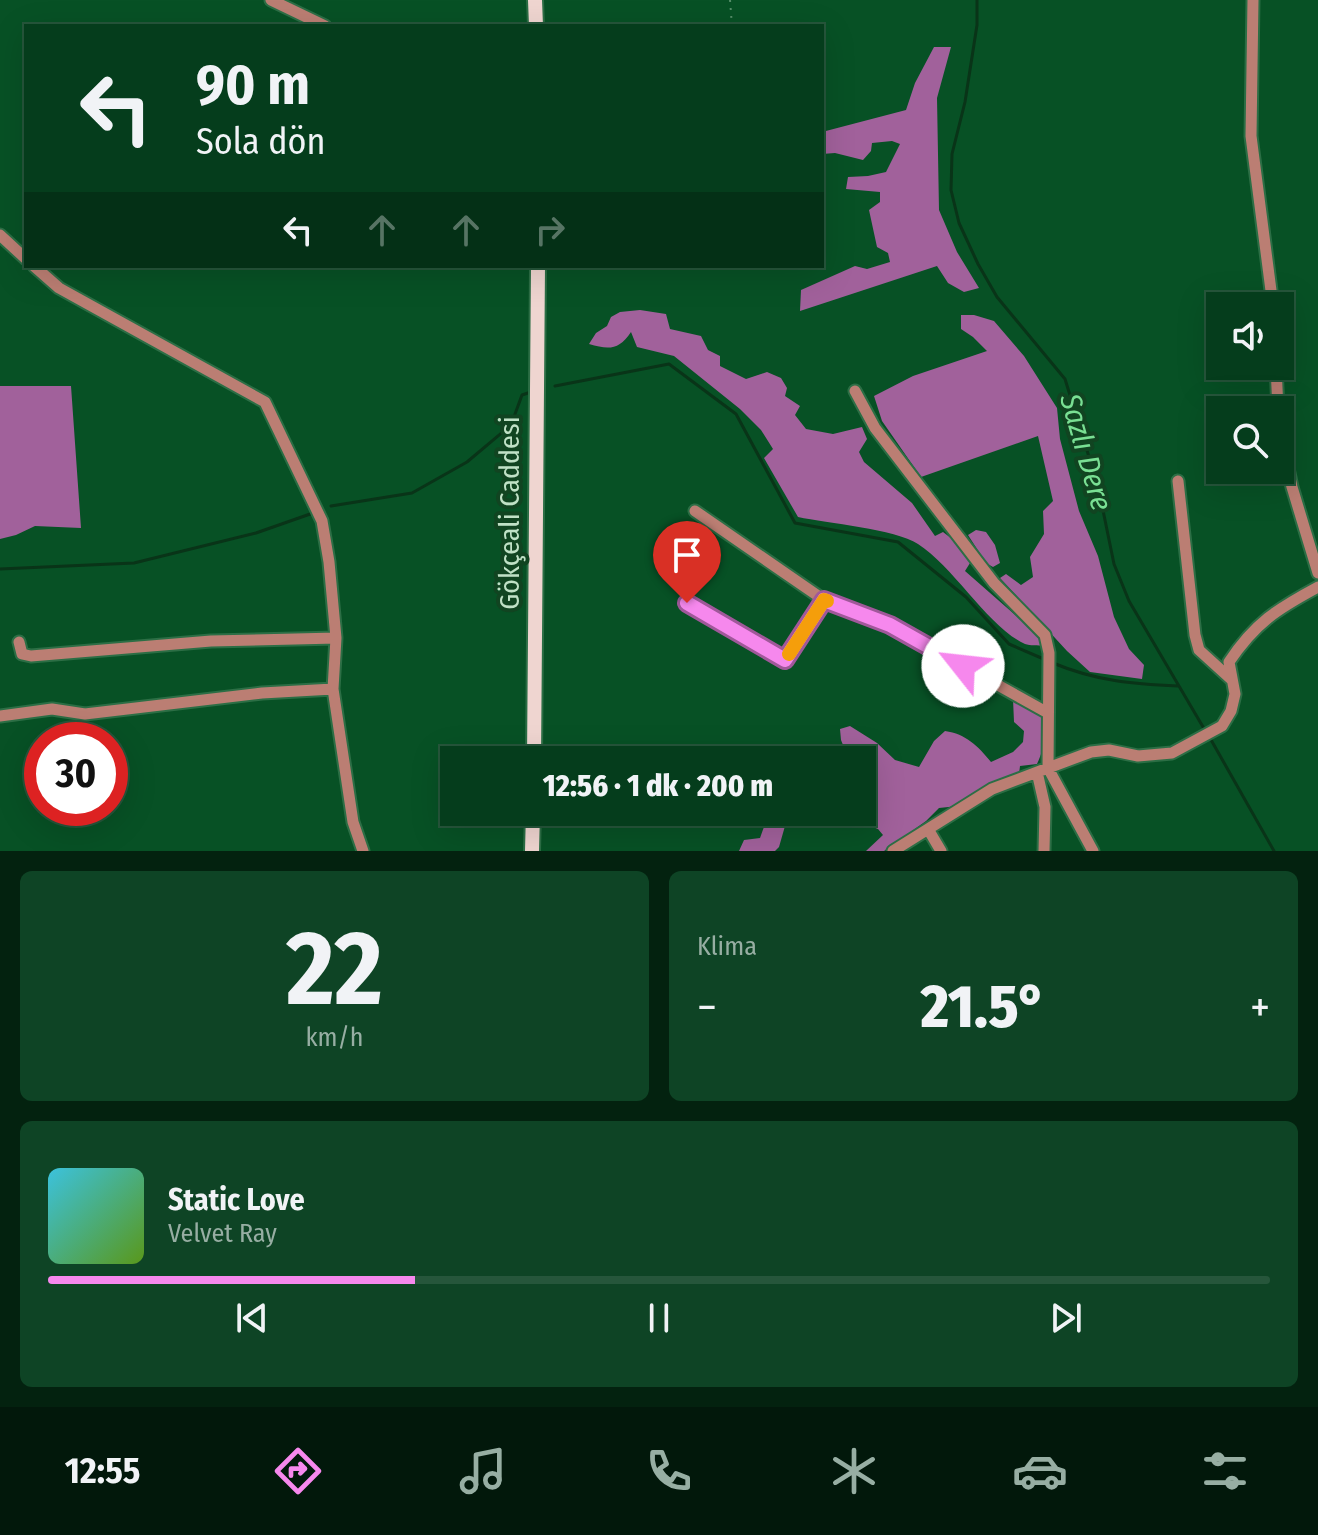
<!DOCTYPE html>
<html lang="tr">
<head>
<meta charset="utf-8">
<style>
  :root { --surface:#053d1c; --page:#0e4425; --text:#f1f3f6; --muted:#97aea3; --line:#26563b; --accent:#f688ed }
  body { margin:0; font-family:"Fira Sans Condensed",sans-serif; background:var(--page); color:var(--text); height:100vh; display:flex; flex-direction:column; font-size:30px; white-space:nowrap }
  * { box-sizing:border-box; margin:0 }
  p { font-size:26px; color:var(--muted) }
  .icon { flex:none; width:44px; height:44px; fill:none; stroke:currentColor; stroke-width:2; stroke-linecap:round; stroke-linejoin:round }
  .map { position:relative; height:851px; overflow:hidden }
  .details { display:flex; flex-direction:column; gap:20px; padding:20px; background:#03220f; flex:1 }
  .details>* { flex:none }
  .guide { position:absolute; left:24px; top:24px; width:800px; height:244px; border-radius:0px; box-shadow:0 8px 32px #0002,0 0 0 2px var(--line); background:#053d1c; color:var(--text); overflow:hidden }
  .buttons { position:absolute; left:1206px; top:292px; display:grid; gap:16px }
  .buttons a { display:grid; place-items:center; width:88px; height:88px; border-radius:0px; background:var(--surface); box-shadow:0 8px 32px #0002,0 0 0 2px var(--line); font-size:40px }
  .speed { position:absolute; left:24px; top:722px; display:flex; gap:16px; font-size:40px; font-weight:700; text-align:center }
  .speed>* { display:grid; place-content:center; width:104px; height:104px; border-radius:50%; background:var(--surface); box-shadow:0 8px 32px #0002,0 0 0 2px var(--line); line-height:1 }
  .speed .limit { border:12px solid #d22; background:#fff; color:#111 }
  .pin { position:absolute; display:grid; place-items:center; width:68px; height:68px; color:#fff; margin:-82px -34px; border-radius:50% 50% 50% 0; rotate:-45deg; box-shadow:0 0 8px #0007 }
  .pin .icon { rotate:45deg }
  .me { position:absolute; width:88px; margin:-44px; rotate:299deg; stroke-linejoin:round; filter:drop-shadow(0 0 6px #0008) }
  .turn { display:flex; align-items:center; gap:28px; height:168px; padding:0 40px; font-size:36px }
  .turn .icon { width:104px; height:104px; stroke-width:2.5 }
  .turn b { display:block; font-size:56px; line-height:68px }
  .lanes { display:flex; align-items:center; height:76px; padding:0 40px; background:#0003; justify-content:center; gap:40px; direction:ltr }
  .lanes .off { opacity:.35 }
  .big { font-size:60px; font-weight:800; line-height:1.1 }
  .details .card { flex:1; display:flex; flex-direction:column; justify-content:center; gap:12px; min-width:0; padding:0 28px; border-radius:12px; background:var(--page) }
  .details .dial { align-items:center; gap:0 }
  .dial b { font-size:104px; line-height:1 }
  .song { display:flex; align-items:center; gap:24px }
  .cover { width:96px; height:96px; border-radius:12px; background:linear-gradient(135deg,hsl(190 70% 55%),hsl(90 70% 35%)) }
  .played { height:8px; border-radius:4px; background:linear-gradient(90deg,var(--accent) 30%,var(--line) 30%) }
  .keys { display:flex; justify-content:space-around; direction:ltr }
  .heat { display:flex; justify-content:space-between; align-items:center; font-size:44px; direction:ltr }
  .details .tiles { flex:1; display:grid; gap:20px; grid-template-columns:1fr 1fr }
  .card:last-child { grid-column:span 2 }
  .trip { position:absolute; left:440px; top:746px; width:436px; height:80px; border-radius:0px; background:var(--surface); box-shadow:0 8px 32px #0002,0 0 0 2px var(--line); font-weight:800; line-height:80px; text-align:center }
  .menu { display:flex; height:128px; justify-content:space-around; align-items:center; background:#02180b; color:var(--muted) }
  .menu .icon { width:56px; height:56px }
  .menu .current { color:var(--accent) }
  .menu b { font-size:36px; color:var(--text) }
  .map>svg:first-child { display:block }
  .forest { fill:#a1619b }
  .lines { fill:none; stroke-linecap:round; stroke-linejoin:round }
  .stream { stroke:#093418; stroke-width:3 }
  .minor-casing { stroke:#2c6e45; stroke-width:15 }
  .major-casing { stroke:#2c6e45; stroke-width:18 }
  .path { stroke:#548d68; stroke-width:2; stroke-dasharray:2 6; stroke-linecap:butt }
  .minor { stroke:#bb7e73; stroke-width:11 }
  .major { stroke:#efd5d0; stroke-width:14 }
  .route-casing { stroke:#a0589a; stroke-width:20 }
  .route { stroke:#f688ed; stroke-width:14 }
  .slow { stroke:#f59e0b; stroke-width:14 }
  .labels { text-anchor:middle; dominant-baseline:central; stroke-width:8; stroke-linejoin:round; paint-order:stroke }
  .street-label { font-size:28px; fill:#c0e1c6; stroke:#114421 }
  .water-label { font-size:30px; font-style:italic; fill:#79df93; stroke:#114421 }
</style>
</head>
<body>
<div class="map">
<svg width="1318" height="851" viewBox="0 0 1318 851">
  <rect width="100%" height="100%" fill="#075125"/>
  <path class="forest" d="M934,47h17l-14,51 2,112 18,42 22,36 -15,4 -16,-9 -11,-17 -137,45 1,-21 54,-24 12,3 23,-7 -2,-9 -11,-6 -8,-37 11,-8v-10l-34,-3 2,-12 20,-1 18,-4 14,-28 -8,-3 -20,2 -1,8 -8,9 -28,-7 -13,1v-22l84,-22 9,-27z
    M640,310l26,4 4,15 31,7 7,14 12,6v10l26,13 21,-7 14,6 6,10 -2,8 15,10 -5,9 11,14 27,5 29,-7 5,12 -8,13 5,10 48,41 23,33 8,-4 13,10 14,21 -5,8 73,64 6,11c-6,-1 -14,0 -19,-2 -36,-16 -71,-77 -107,-100 -23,-15 -91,-21 -120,-27l-34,-59 9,-9 -12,-19 -21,-21 -66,-53 -37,-9 -6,-15c-12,18 -22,18 -42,12l7,-11 11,-7 4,-9 9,-5z
    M961,315h13l20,6 30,35 33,52 3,31 19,72 19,45 16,61 15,32 15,16 -2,14 -52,-7 -23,-21 -67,-73 6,-4 15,11 12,-8 -3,-20 14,-23 -1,-23 10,-10 -15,-65 -117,41 -39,-56 -8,-25 39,-20 74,-25 -14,-14 -12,-8z
    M0,386h71l10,142 -46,-2 -19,9 -16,4z
    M976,530l10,2 9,13 5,18 -7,4 -7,-4 -18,-28z
    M1013,699l24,7c11,18 9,39 0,58l-17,2 -1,8 -61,32 -19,2 -13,13 -42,30h-18l17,-16 -5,-6 -43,-17h27v-11l8,-2 -4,-24 -4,-4v-11h-13l-8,-20 -1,-11 10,-3 27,17 18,17 24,7 15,-26 11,-10c21,3 33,15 46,31l22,-10 10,-10 1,-11 -10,-9z
    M764,812h25l-10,35 -4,4h-36l5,-11 16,-2 5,-14z"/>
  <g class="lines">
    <path class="stream" d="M977,0v25l-12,77 -13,52 -1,36 8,33 19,41 19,33 68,82 33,107 16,78 15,37 77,131
      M555,386l114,-22 67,50 59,109 103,19 68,55 43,47 37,16
      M331,506l81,-13 55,-31 44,-37 11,-30 9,-3
      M0,569l134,-6 122,-30 57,-20
      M1053,663c43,18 80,21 125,23
      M1210,738l64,113"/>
    <defs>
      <path id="minor" d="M271,0l54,26
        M1253,0l-2,136 22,170
        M0,235l26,24
        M34,266l25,22 206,114 57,119 7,41 7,76 -3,51 20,133 10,29
        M1276,366l2,44
        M855,391l20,37 119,155 51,52 4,18 -1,115 45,83
        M1280,431l12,56 26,86
        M1178,481l17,154 4,15 33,30
        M695,511l129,89 66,25 158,88
        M687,603l98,57 39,-60
        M19,642l3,12 9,2 180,-15 125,-3
        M0,716l52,-7 33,5 177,-21 71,-4
        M1037,772l8,35 -1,44
        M928,829l13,22
        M893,851l99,-62 56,-21 43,-16 18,-2 29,6 34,-3 50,-27 9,-15 4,-17 -6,-32c26,-39 48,-53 89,-75"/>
      <path id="major" d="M535,0l1,26
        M534,760l4,-494
        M532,851l1,-39"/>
    </defs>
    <use href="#minor" class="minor-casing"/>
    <use href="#major" class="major-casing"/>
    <path class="path" d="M730,0l2,26"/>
    <use href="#minor" class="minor"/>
    <use href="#major" class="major"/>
  </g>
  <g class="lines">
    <defs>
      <path id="route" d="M687,603l98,57 39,-60 66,25 73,41"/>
    </defs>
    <use href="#route" class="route-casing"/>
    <use href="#route" class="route"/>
    <path class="slow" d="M789,654l35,-54 3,1"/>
  </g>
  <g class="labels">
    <g class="street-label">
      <text transform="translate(509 513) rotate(-90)">Gökçeali Caddesi</text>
    </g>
    <g class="water-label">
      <text transform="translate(1086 452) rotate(74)">Sazlı Dere</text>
    </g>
  </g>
</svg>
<div class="buttons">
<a><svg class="icon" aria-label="sound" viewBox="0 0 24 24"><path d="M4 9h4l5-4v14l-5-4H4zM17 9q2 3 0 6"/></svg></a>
<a><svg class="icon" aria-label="search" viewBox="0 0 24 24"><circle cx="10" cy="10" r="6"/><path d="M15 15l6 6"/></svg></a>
</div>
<div class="speed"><div class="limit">30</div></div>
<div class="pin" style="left:687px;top:603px;background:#d93025"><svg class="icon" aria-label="arrive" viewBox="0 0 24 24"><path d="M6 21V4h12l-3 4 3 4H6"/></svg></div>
<svg class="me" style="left:963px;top:666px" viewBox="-20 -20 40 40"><circle r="19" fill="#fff"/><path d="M0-13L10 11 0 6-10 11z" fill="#f688ed"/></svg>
<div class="trip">12:56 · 1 dk · 200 m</div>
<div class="guide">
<div class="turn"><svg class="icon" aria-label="left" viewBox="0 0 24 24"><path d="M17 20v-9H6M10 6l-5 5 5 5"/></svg><div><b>90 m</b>Sola dön</div></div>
<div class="lanes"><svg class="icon" aria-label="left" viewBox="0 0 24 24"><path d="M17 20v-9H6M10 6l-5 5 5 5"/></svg><svg class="icon off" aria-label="ahead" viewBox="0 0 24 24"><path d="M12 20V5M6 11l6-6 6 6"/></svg><svg class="icon off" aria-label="ahead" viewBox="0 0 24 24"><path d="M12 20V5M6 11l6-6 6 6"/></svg><svg class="icon off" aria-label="right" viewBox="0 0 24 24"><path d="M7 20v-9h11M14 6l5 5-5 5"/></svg></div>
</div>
</div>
<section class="details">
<div class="tiles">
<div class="card dial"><b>22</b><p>km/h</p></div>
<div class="card"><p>Klima</p>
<div class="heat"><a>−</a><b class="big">21.5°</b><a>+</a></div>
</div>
<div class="card">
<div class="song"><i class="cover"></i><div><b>Static Love</b><p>Velvet Ray</p></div></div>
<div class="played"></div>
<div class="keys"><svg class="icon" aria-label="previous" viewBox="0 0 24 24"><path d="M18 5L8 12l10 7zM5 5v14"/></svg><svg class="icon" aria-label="pause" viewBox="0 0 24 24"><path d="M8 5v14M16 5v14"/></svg><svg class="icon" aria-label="next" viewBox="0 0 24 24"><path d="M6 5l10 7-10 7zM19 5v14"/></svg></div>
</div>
</div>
</section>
<nav class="menu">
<b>12:55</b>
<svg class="icon current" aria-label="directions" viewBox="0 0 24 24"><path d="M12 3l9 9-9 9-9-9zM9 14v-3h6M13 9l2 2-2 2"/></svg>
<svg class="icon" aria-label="music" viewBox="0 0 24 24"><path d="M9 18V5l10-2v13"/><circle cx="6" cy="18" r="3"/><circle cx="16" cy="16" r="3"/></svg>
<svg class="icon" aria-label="phone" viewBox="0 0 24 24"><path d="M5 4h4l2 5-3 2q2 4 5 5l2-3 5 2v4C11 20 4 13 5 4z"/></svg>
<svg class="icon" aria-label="climate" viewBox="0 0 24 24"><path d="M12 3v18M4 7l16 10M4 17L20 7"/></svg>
<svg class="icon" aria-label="car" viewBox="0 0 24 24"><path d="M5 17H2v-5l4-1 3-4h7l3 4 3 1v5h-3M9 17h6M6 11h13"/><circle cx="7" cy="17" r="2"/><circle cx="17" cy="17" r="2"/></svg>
<svg class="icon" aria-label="filters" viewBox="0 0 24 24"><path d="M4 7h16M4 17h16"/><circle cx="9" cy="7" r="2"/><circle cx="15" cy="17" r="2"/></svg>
</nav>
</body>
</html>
